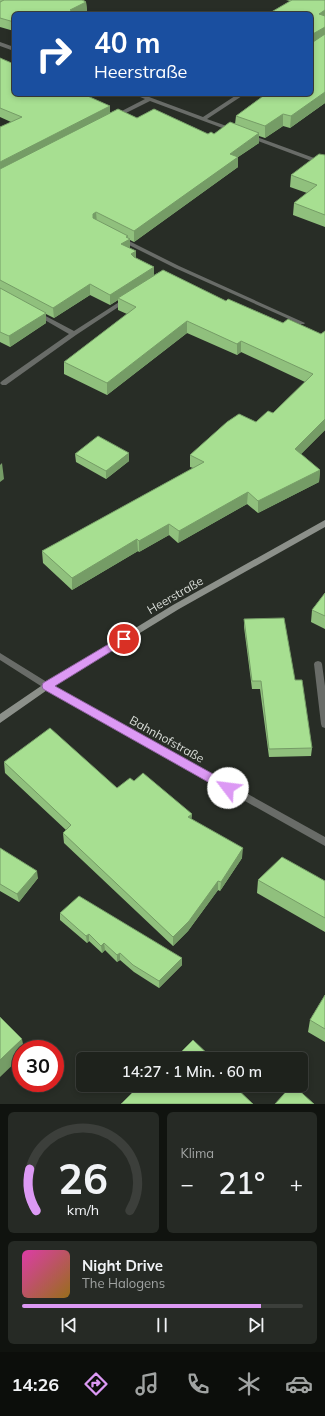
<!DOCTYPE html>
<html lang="de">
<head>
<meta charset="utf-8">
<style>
  :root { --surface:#1e221c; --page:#262a25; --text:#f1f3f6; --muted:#a1a4a3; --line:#3c3f3b; --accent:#dc99f4 }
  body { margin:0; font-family:Mulish,sans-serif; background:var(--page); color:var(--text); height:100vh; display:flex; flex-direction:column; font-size:15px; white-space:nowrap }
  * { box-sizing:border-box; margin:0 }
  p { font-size:13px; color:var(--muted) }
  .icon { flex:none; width:22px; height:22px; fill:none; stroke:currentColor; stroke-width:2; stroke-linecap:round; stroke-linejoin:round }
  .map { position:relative; height:1104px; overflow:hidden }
  .panel { display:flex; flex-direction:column; gap:8px; padding:8px; background:#10130f; flex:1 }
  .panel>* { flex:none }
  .hud { position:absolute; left:12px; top:12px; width:301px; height:84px; border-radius:6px; box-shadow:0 2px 6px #0003,0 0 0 1px var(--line); background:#1a4fa0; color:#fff; overflow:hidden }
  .speed { position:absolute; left:12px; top:1040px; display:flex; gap:8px; font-size:20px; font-weight:700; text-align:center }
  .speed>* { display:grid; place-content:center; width:52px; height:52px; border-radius:50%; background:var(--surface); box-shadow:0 2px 6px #0003,0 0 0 1px var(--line); line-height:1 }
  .speed .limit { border:6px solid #d22; background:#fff; color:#111 }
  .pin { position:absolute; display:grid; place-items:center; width:34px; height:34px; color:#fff; margin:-17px; border:2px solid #fff; border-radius:50%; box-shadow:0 1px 4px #0007 }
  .me { position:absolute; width:44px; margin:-22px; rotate:300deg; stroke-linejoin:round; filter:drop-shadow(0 0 3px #0008) }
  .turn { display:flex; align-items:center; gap:14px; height:84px; padding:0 16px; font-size:18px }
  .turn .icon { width:52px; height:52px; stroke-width:2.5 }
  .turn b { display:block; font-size:28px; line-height:34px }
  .big { font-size:30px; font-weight:600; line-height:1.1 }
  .panel .widget { flex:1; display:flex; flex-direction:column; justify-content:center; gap:6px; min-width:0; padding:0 14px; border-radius:6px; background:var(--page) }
  .panel .dial { align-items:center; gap:0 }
  .dial svg { height:104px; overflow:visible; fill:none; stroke:var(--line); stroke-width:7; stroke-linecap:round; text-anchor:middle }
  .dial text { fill:var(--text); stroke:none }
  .song { display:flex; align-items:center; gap:12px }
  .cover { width:48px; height:48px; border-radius:6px; background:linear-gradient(135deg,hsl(320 70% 55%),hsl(40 70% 35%)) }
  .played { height:4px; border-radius:2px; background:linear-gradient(90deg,var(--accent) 85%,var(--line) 85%) }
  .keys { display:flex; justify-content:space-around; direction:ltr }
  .heat { display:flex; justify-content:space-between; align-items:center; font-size:22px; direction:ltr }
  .panel .tiles { flex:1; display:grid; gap:8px; grid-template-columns:1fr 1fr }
  .widget:last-child { grid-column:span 2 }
  .trip { position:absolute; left:76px; top:1052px; width:232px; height:40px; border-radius:6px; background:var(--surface); box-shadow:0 2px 6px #0003,0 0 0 1px var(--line); font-weight:600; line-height:40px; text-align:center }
  .tab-bar { display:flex; height:64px; justify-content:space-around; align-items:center; background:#0c0e0b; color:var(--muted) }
  .tab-bar .icon { width:28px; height:28px }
  .tab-bar .on { color:var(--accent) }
  .tab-bar b { font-size:18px; color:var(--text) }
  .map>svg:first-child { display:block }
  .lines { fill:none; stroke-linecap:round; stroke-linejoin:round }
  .minor { fill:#696c68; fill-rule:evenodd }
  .secondary { fill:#8c908a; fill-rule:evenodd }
  .wall { fill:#90c07d }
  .shaded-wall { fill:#759c66 }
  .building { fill:#a7df91; stroke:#759c66 }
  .route { fill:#dc99f4; stroke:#8f639f }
  .labels { text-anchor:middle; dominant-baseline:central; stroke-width:4; stroke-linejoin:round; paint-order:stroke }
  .street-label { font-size:12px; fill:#d9ddd8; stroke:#282d26 }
</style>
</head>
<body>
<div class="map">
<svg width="325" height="1104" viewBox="0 0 325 1104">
  <rect width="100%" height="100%" fill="#282d26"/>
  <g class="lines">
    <path class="minor" d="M0,42l14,5v4l-14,-5z
      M133,94h8l62,23 35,-23h7l-38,25 28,10v2l-2,1 -83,-31 -34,17h-4v-2l33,-17z
      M247,135h4l74,27v4l-78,-29z
      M121,237l58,29 126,57 -1,1h-4l-125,-56 -56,-28 -1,-1z
      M127,297l3,2 -1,1 -53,35 -70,50h-4l-2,-2 2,-2 67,-47 -33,-19v-2h4l34,18z
      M0,653l50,31 275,153v9l-281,-158 -44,-28z
      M318,661l3,1 1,2 3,22v42l-3,-1 -1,-3 -7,-60 1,-2z"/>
    <path class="secondary" d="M325,520v7l-146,82 -129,79 -50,35v-9l44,-30 129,-79z"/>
  </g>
  <path class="wall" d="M0,0h85l-2,1 3,1 1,9 -6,3h-67v17l-14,-4z
    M286,0h39v103l-35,25 -7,-2 -18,12 -6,-2v7l-21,14v10l-104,75 -4,-2v8l6,3v7l18,9v8l9,-5 63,31 2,-2 55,24 5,-4 33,15 4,-3v99l-24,24 19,16 -1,12 -61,31 -11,-9 -69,39 -9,-8 -30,17 -1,-1 -66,39 -29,-27 -1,-12 151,-83 -3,-1v-12l37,-33 12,-8 17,8 12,-11 5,2 32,-31 -64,-30 -4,3 -50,-22 -80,62 -43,-21v-12l63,-48 -9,-4v-10l-8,5 -20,-10 -36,23 -8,-4v9l-36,24 -10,-5v-215l11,-5 -11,-5v-59l14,6v30h69l27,12v7l8,-4 19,9 17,-9 54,25 3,-2 3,2 16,-12 5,2 1,-8 30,-22h45v-80h-43l22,-13z
    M325,151v76l-32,-12 1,-12 13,-10 -17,-6 1,-12 34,-20z
    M75,454l54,7 -23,18 -30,-17z
    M325,593v36l-14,-7 1,-12z
    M244,619l51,61 17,68 -1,8 -42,1 -9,-68h-8l-8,-62z
    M4,762l113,26 17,-7 58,33 -1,5 51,39 -22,33 -2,-1 -30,41 -15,15 -109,-103 -1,-10 3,-3 -61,-57z
    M0,848l38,30 -19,24 -19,-11z
    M258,880l67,1v51l-68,-39z
    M60,913l122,45v7l-23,23 -25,-16 -14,-12 -3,2 -12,-12 -3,3 -13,-12 -2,2 -27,-23z
    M325,995v47l-17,-10 2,-12z"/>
  <path class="shaded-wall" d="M86,2l1,9 -7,3 -10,-4z
    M325,10v11l-6,-7z
    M325,27v11l-14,8v-11z
    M325,92v11l-35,25 1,-12z
    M110,106v9l-110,57v-10z
    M283,114v12l-18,12v-12z
    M259,133v10l-21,14v10l-104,75v-11l96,-77z
    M96,212l1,11 -4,5v-14z
    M128,236v4l2,-1v10l-9,-5 5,-7z
    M136,251v11l-5,-8z
    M154,267v10l-36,21v2l-8,5v-10z
    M90,284v11l-36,23 -1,-10z
    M46,313v10l-36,24 -1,-11z
    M187,321v12l-80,62v-12z
    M241,341v11l-4,3v-11z
    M325,419v11l-31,31 1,-12z
    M129,453v8l-23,18v-8z
    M2,463l2,16 -4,3v-17z
    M320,470l-1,12 -61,31v-12z
    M248,492l-1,12 -69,39 1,-12z
    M169,524v11l-30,17v-11z
    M137,539l1,12 -66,39v-12z
    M192,814l-1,10 -3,-7z
    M243,848l-1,10 -22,33 1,-9z
    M37,871l1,7 -19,24 -2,-8z
    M218,881v9l-30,41 -15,15v-9z
    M89,934v7l-2,2 -1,-7z
    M104,943l1,7 -3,3 -1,-7z
    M120,953v7l-3,2v-7z
    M182,958v7l-23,23v-7z
    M22,1039l2,10h-3v8l-21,20v-17z"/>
  <path class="building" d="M4,0h78l4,2 -16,8 11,4h-67v8l-14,-4v-16z
    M292,0h33v10l-6,4 6,2v11l-14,8v3v-24h-43z
    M325,34v58l-34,24 -8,-2 -18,12 -29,-10 30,-22h45v-53l2,1z
    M0,58l14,6v30h69l27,12 -110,56v-35l22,-10 -22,-9z
    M118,109l19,9 17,-9 54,25 3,-2 3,2 16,-12 29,11 -29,21 8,3 -104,74 -38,-19 -3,2v4l35,18 -2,1 4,2 -9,5 15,7 -5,3 3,3 20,10 -44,28 -20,-11 -37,24 -53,-28v-111z
    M319,154l6,1v60l-31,-12 23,-18 -26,-10z
    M163,270l63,31 2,-2 55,24 5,-4 33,15 4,-3v88l-30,30 25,21 -62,31 -10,-9 -69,39 -10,-7 -30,17 -2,-2 -65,39 -30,-27 162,-89 -14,-7 37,-33 12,-8 17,8 12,-11 5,2 40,-39 -72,-33 -4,3 -50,-23 -80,62 -43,-21 72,-55 -18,-9z
    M0,288l46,25 -37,23 -9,-4z
    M98,436l31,17 -23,18 -31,-17z
    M325,593v23l-13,-6z
    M284,618l11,62h7l10,68 -43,1 -8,-68h-9l-8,-62z
    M50,728l67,60 13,-10 4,3 9,-8 49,41 -4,3 55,31 -22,34 -3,-1 -29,40 -16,16 -110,-104 8,-8 -67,-63z
    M0,848l37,23 -20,23 -17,-10z
    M282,857l43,24v37l-67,-38z
    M79,896l103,62 -23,23 -26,-16 -13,-12 -3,2 -13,-12 -3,3 -12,-12 -3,2 -26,-23z
    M325,995v34l-15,-9z
    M0,1017l22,22 -22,21z
    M193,1040l20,19h-39z
    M140,1085h93l20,19h-132z
    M292,1085h1l21,19h-39z"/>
  <path class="route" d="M124,635l4,1 1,3 -1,2 -73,45 176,98 2,4 -2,3 -3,1 -4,-1 -181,-102 -1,-3 1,-3z"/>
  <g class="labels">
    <g class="street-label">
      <text transform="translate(175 595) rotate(-30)">Heerstraße</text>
      <text transform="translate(167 739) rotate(29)">Bahnhofstraße</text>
    </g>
  </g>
</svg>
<div class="speed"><div class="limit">30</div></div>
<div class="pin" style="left:124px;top:639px;background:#d93025"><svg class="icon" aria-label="arrive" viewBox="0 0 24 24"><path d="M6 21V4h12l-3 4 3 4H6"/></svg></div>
<svg class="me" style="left:228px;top:788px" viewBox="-20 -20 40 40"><circle r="19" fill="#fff"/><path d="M0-13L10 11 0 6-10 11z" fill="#dc99f4"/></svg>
<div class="trip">14:27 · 1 Min. · 60 m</div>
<div class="hud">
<div class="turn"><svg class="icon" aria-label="right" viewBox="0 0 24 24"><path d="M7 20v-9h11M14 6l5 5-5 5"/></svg><div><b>40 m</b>Heerstraße</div></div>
</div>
</div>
<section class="panel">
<div class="tiles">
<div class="widget dial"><svg viewBox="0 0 100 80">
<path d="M14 69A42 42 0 1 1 86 69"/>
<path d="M14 69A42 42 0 0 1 9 37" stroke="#dc99f4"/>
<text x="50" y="56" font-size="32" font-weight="700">26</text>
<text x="50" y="72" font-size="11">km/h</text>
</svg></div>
<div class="widget"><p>Klima</p>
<div class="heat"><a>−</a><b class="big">21°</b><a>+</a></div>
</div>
<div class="widget">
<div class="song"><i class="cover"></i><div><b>Night Drive</b><p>The Halogens</p></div></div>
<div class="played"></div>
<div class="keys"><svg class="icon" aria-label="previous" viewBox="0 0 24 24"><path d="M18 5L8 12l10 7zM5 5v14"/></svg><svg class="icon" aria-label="pause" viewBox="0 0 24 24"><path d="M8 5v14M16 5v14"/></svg><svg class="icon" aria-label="next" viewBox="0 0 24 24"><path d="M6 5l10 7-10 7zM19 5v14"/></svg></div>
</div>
</div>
</section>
<nav class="tab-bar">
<b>14:26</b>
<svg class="icon on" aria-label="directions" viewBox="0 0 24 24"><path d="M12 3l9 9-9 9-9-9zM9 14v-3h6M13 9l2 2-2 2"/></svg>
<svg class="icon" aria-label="music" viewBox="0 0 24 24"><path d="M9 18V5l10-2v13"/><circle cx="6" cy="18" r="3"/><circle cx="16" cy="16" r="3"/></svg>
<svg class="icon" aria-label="phone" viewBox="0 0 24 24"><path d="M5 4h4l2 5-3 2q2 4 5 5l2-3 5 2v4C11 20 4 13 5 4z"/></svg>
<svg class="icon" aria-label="climate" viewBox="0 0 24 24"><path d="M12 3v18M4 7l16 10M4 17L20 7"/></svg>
<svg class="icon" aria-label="car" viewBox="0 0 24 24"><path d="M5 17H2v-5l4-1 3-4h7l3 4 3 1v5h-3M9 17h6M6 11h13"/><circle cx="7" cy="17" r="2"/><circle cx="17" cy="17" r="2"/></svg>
</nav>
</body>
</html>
